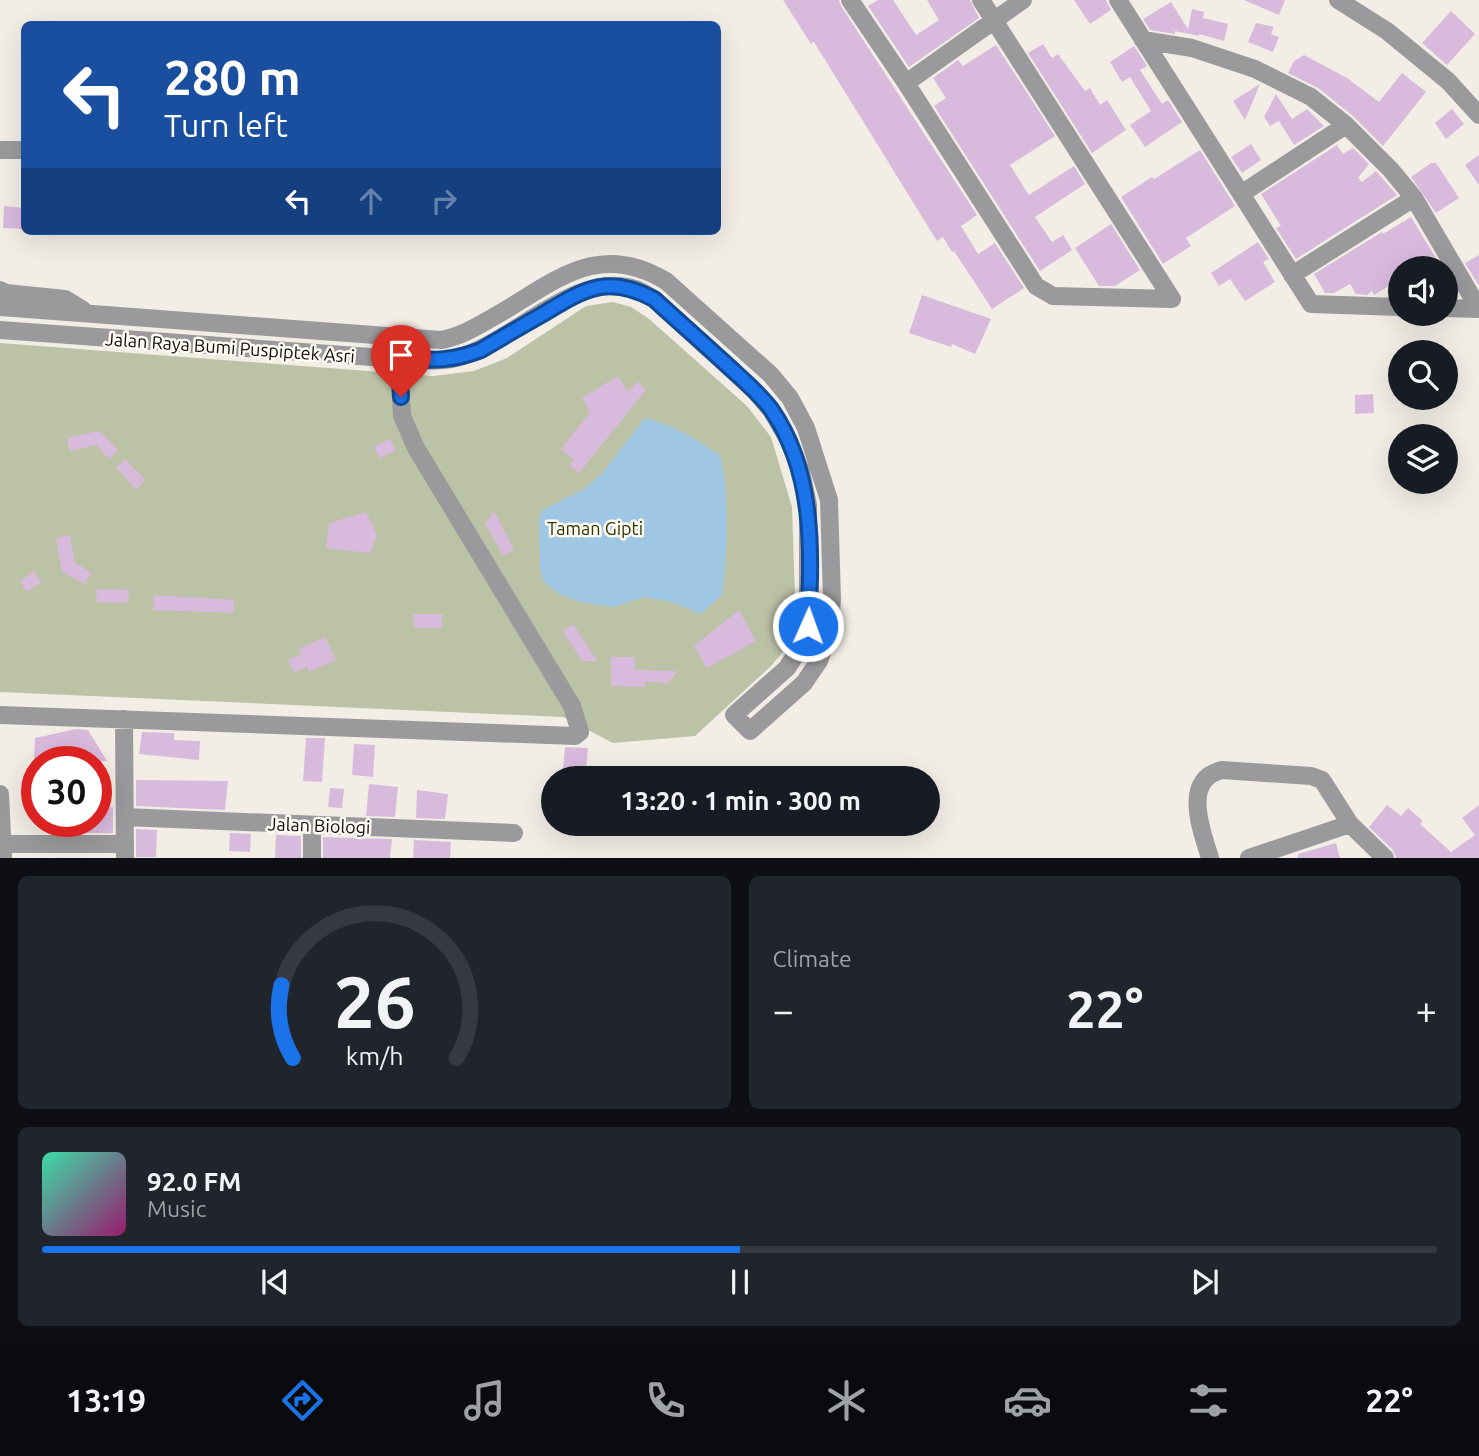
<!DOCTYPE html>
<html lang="en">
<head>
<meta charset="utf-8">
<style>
  :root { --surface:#171b24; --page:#20242c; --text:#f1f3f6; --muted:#9ea1a6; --line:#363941; --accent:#1a73e8 }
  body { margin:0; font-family:Ubuntu,sans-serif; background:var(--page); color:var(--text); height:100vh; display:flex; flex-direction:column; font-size:26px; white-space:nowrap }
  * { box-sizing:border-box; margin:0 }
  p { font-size:23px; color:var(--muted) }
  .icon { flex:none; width:38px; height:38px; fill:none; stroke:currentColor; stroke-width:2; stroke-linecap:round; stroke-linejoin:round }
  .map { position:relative; height:858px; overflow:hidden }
  .sheet { display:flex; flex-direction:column; gap:18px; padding:18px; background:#0d0f14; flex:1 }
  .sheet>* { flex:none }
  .guide { position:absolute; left:21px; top:21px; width:700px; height:214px; border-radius:10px; box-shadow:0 7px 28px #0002; background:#1a4fa0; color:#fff; overflow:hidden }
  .controls { position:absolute; left:1388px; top:256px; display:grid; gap:14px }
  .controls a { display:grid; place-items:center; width:70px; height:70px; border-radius:50%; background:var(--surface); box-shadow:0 7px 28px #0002; font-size:35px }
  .speed { position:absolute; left:21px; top:746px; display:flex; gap:14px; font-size:35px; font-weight:700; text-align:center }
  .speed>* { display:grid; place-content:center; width:91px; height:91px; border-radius:50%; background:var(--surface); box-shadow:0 7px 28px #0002; line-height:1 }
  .speed .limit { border:10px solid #d22; background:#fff; color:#111 }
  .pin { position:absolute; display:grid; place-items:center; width:60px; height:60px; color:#fff; margin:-72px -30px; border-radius:50% 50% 50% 0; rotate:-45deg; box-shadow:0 0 7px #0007 }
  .pin .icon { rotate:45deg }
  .me { position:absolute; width:77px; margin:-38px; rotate:2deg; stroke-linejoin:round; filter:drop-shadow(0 0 5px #0008) }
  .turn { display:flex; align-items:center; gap:24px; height:147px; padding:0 28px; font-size:32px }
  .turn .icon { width:91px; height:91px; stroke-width:2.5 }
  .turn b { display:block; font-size:49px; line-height:60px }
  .lanes { display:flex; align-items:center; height:66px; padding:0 28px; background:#0003; justify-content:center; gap:35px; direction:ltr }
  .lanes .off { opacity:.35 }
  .big { font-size:52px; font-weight:700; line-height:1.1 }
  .sheet .tile { flex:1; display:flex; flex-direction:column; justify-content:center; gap:10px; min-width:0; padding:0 24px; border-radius:10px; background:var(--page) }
  .sheet .dial { align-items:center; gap:0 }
  .dial svg { height:182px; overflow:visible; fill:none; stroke:var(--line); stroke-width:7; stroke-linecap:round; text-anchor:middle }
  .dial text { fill:var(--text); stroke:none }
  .song { display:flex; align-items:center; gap:21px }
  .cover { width:84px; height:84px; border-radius:10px; background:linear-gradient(135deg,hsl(160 70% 55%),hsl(320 70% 35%)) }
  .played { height:7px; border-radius:4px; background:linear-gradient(90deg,var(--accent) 50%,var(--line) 50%) }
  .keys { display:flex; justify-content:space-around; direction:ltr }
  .heat { display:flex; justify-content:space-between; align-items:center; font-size:38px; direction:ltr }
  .sheet .tiles { flex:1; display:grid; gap:18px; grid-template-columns:1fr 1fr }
  .tile:last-child { grid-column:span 2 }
  .trip { position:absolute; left:541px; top:766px; width:399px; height:70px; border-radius:35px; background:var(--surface); box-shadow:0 7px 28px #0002; font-weight:700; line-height:70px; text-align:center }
  .dock { display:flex; height:112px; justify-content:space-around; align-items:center; background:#090b0e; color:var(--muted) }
  .dock .icon { width:49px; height:49px }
  .dock .current { color:var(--accent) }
  .dock b { font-size:32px; color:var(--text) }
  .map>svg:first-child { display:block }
  .green { fill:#bcc2a6 }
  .water { fill:#9fc6e3 }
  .building { fill:#d8badd }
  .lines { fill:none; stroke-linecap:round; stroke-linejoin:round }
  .minor { stroke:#9a999c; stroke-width:18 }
  .route-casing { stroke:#114b97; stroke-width:18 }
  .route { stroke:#1a73e8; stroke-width:12 }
  .labels { text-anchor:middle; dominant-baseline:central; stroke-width:5; stroke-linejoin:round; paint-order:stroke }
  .street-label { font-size:18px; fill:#110f0d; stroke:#fffcf5 }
  .park-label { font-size:18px; fill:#2f3501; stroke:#fffcf5 }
</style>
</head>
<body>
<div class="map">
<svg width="1479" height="858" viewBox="0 0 1479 858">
  <rect width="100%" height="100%" fill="#f2eee6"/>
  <path class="green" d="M613,302l18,5 17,11 99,88 24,31 21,70 4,119 -9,21 -16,19 -76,70 -82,7 -50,-26 -563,-25v-349l433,33 41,-5 33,-13 79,-52z"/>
  <path class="water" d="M645,418c28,7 53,21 76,39 8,50 7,88 1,138l-21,19 -29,-12 -28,-5 -30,10 -33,-5 -22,-8 -16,-13 -3,-14 -1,-47 4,-10 43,-22 17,-16z"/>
  <path class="building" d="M783,0h56l2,6 136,209 -16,11 17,28 17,-11 29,45 -32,21 -38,-58 -2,1 -9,-15 -6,4 -123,-199 -3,2z
    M878,0h15l23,35 23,-15 -12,-20h43l9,18 -70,49 -41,-61z
    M1074,0h32l5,10 -21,14z
    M1244,0h41l-6,15z
    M1171,2l17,27 4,-20 12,3 -1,6 25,6 -4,17 -25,-7v2l-24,-5v3l-25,-4 -7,-11z
    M1451,11l24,23 -28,31 -25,-22z
    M1256,23l18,4 -3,7 8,3 -6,15 -25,-10z
    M1043,44l9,14 6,-4 27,37 5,-3 10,17 7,-5 19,30 -34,23 -64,-100z
    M996,45l59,91 -45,29 19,30 45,-29 11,18 -50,33 17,25 11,-7 9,15 -32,21 -106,-165 12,-8 -13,-20 25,-18 5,6z
    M1134,46l13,20 -7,4 22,34 6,-4 14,22 -37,25 -15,-22 21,-14 -21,-34 -8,5 -12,-20z
    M1304,55l43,23 32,24 23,-29 24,19 -43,54 -30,-30 -35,-28 -30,-15 6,-12z
    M1260,84l-15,36 -12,-19z
    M1276,94l16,25 15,-10 17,17 -30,19 -15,-24 -9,5 -6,-9z
    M1452,109l12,15 -18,15 -11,-16z
    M1251,144l10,16 -19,13 -11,-16z
    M1337,145l6,9 10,-6 16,16 -11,14 4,4 14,-11 21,24 -101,64 -20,-31 5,-2 -20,-32z
    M1200,150l35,56 -49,32 5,8 -28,18 -42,-67 31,-20 2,2z
    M1479,155v30l-14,-20z
    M1431,163h5l23,35 -23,15 -25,-36z
    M4,206l20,2v21l-21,-1z
    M1411,217l31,51h-42v11l-26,16 -2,-4 -5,4 -11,-1 -6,-10 -16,9h-9l-11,-19 68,-42 1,2z
    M1111,224l29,46 -25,16h-16l-24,-38z
    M1258,242l11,17 -6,3 12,20 -30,19 -15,-22 -11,7 -8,-13z
    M1479,255v31l-14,-23z
    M922,295l69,24 -16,35 -23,-10 -1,3 -42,-14z
    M618,376l10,16 9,-11 9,9 -67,83 -10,-8 5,-5 -13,-11 29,-37 -8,-14z
    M1373,394l1,19 -19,1v-19z
    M100,431l18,19 -9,9 -13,-14 -26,6 -3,-13z
    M390,439l6,11 -17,8 -5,-11z
    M125,459l20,21 -9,9 -20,-21z
    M494,511l20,39 -11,6 -18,-33z
    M366,512l11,23 -7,18 -44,-5 3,-25z
    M70,535l5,28 16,9 -6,12 -23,-12 -6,-34z
    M34,571l7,11 -14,10 -7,-11z
    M97,589l32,1 -1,13 -32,-1z
    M154,595l80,5v13l-81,-3z
    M739,610l17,31 -49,27 -13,-22z
    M413,614h29v14h-28z
    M573,624l24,37h-15l-19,-30z
    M325,637l11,23 -27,12 -2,-5 -13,5 -6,-12 13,-6 -2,-5z
    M611,657h24v13l43,1 -12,14 -4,-3h-17v5l-34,-1z
    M76,729l12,1 19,31h-73l1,-23z
    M142,732l32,1v7l26,1 -1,19 -60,-6z
    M306,738h19l-3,44 -19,-1z
    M354,744l21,1 -2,32 -21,-2z
    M565,747l23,1 -3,31h-23z
    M136,780l92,1 -3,29 -89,-4z
    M369,784l29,3 -3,30 -29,-1z
    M330,788l14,1 -2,19 -14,-1z
    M417,790l31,4 -3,25 -29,-1z
    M1387,805l14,11 7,-8 15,13 -3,3 31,28 24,-17 -13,-17 17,-13v53h-83l-3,-8 -24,-23z
    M96,806l17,1v26h-31l1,-12h13z
    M136,829l21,1 -1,27h-20z
    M230,833l21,1 -1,18 -21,-1z
    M276,835l25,1v22h-26z
    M323,837l69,2 -2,19h-67z
    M414,840l37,2 -1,16h-37z
    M1336,843l4,15h-42v-4z"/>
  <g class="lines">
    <path class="minor" d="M850,0l56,83 130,203 17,10 119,3
      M981,0l191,299
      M1118,0l193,304 89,3
      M1338,0l49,31 61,50 31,34
      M1143,40l49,8 63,21 56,28 35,28 45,45 23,28 65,111
      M906,83l117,-83
      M0,150h24
      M1241,194l105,-69
      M1292,275l122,-77
      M0,290l6,3 59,6 18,11
      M0,307l441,33c18,-3 33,-12 49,-21 62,-34 105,-81 176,-38l105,94 19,23 16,30 23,72 3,100 -3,33 -10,28 -15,22 -54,48 -16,-16 53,-47 13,-20 8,-22v-121l-7,-34 -13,-32 -17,-29 -17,-20 -100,-91c-6,-3 -12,-8 -19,-10 -58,-19 -119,50 -172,67 -20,7 -43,4 -64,3l-399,-29
      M1446,308l33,1
      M0,715l575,21 5,-4 -8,-26 -156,-258 -14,-32 -4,-66
      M124,719l1,139
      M0,794l3,64
      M125,817l389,16
      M0,844h125
      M312,858v-33
      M1210,858c-8,-27 -29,-78 12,-88l89,6 11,4 28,44 35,34
      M1249,858l101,-34"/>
  </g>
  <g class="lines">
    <defs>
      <path id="route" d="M401,397l-2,-38c32,1 51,3 82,-9 20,-12 41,-24 62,-36 42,-25 64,-40 111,-15 24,22 48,43 72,65 15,14 32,28 45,45 44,63 41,143 37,217"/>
    </defs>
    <use href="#route" class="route-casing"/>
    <use href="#route" class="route"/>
  </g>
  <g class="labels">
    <g class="street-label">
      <text transform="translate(230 347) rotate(4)">Jalan Raya Bumi Puspiptek Asri</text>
      <text transform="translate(319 825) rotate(2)">Jalan Biologi</text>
    </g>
    <g class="park-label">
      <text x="595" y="528">Taman Gipti</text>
    </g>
  </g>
</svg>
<div class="controls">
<a><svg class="icon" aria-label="sound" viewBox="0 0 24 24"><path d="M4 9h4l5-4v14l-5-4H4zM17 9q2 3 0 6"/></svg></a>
<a><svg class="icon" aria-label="search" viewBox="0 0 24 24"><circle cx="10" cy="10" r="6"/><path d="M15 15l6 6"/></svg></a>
<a><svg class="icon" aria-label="layers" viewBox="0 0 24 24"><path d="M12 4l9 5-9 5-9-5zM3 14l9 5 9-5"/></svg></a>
</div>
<div class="speed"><div class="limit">30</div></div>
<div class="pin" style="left:401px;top:397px;background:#d93025"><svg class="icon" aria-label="arrive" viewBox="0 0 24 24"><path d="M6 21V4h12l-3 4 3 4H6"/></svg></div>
<svg class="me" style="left:808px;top:626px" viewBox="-20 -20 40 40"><circle r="17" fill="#1a73e8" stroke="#fff" stroke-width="3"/><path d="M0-11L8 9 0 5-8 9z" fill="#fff"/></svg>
<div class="trip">13:20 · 1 min · 300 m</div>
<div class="guide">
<div class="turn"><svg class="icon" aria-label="left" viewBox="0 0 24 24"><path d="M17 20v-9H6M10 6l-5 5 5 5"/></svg><div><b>280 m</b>Turn left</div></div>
<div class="lanes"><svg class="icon" aria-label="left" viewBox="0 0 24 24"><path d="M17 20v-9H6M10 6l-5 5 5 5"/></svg><svg class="icon off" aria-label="ahead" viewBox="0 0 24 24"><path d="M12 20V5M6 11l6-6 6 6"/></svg><svg class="icon off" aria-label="right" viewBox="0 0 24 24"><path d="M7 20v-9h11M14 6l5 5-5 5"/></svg></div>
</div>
</div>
<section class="sheet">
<div class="tiles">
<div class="tile dial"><svg viewBox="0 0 100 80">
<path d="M14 69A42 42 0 1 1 86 69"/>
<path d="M14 69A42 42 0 0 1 9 37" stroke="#1a73e8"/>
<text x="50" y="56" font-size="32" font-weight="700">26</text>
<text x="50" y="72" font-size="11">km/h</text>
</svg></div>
<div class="tile"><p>Climate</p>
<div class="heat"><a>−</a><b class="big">22°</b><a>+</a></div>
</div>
<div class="tile">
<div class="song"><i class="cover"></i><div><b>92.0 FM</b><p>Music</p></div></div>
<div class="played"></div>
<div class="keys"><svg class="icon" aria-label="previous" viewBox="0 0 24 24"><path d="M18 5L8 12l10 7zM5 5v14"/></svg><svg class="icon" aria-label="pause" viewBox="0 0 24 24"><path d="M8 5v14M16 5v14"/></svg><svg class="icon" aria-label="next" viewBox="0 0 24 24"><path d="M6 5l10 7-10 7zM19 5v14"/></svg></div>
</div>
</div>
</section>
<nav class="dock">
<b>13:19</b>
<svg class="icon current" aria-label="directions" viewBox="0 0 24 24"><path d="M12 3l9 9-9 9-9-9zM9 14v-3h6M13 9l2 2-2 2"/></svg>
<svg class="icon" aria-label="music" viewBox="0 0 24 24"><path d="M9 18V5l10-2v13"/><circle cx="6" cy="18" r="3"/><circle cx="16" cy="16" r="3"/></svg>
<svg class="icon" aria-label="phone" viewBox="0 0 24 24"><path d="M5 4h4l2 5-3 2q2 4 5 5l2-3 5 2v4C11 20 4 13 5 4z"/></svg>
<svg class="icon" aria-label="climate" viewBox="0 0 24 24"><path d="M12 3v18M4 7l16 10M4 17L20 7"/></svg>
<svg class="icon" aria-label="car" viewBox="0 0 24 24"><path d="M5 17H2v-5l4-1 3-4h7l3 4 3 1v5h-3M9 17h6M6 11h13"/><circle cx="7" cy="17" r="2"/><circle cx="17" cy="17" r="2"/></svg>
<svg class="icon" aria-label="filters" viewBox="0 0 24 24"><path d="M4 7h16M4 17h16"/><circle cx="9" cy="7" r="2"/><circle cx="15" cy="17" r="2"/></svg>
<b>22°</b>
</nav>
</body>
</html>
